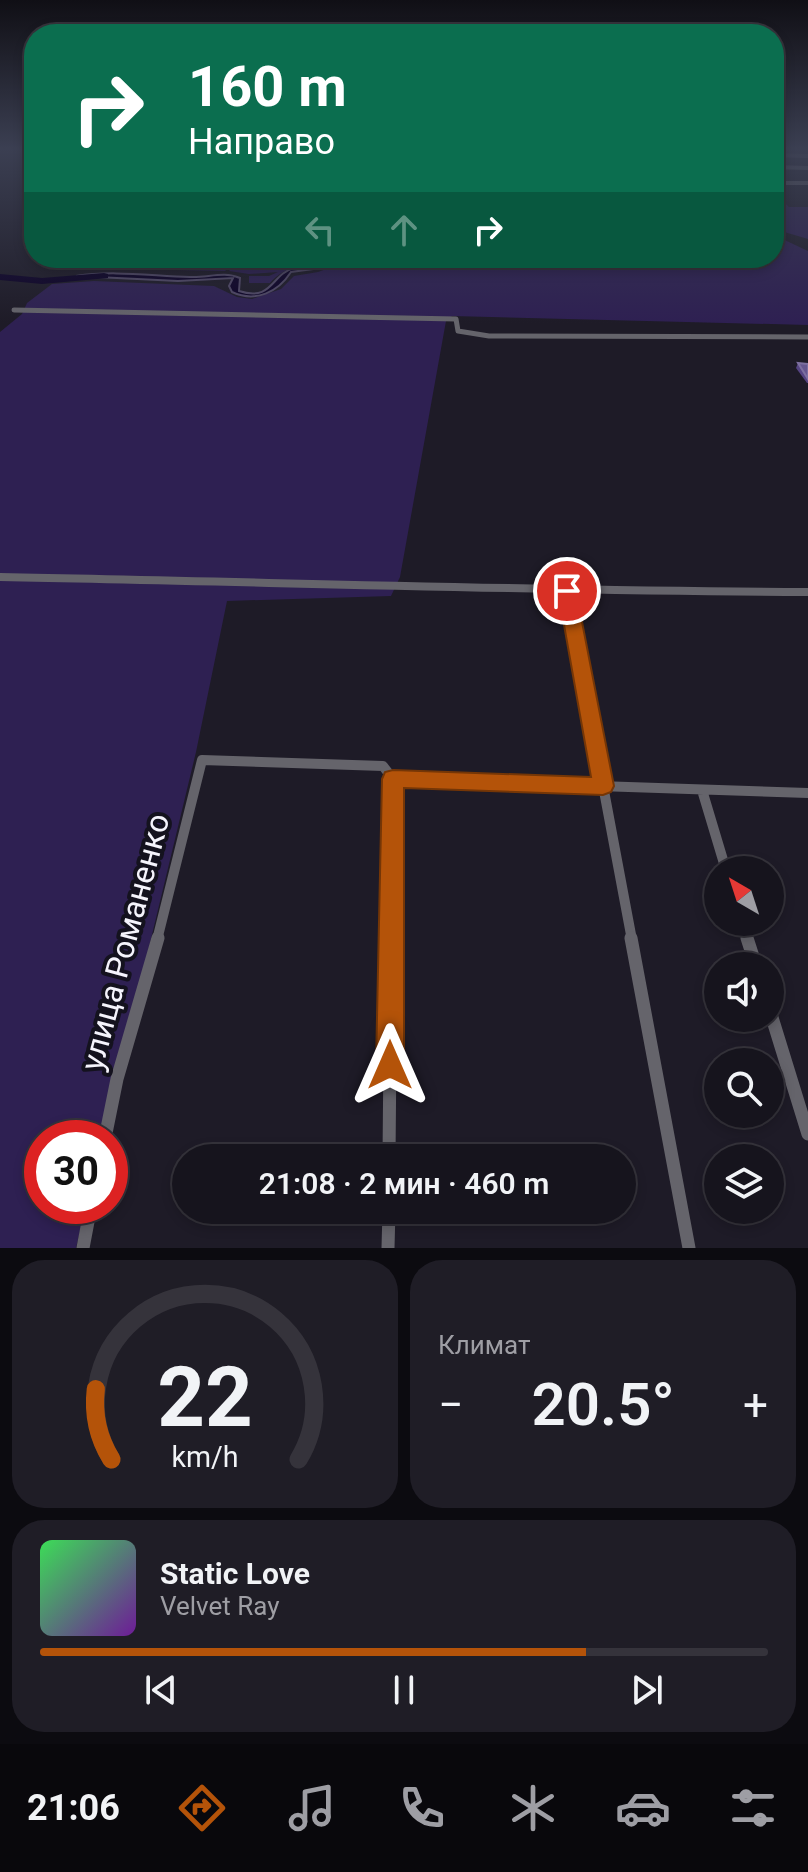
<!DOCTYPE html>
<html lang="ru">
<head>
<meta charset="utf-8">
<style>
  :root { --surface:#16141d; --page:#1f1d26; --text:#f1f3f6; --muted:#9e9ea4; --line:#35333b; --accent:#b45309 }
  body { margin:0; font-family:Roboto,sans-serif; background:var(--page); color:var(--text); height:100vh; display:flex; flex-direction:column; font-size:30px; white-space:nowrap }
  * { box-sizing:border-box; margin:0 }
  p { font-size:26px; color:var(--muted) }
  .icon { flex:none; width:44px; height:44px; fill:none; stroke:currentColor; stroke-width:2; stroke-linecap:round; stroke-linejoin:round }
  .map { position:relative; height:1248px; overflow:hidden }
  .panel { display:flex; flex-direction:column; gap:12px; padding:12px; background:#0c0b10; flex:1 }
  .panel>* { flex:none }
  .guide { position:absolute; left:24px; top:24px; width:760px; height:244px; border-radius:32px; box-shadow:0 4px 12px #0003,0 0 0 2px var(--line); background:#0b6e4f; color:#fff; overflow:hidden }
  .needle { width:52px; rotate:321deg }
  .controls { position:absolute; left:704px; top:856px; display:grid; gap:16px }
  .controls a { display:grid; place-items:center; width:80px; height:80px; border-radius:50%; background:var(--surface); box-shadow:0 4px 12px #0003,0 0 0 2px var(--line); font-size:40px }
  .speed { position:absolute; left:24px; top:1120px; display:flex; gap:16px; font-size:40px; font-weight:700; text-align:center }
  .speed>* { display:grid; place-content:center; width:104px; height:104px; border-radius:50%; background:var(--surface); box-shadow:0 4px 12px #0003,0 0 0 2px var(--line); line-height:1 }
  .speed .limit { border:12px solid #d22; background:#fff; color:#111 }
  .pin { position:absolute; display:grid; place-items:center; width:68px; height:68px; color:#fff; margin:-34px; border:4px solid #fff; border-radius:50%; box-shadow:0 2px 8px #0007 }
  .me { position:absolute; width:88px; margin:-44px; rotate:0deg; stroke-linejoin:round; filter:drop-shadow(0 0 6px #0008) }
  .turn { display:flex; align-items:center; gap:28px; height:168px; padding:0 32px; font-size:36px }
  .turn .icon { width:104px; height:104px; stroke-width:2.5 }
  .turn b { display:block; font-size:56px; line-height:68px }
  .lanes { display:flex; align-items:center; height:76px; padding:0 32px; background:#0003; justify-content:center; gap:40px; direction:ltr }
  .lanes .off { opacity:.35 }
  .big { font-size:60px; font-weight:600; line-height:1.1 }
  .panel .widget { flex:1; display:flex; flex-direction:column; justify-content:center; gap:12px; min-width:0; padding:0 28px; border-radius:32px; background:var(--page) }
  .panel .dial { align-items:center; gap:0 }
  .dial svg { height:208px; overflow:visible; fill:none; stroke:var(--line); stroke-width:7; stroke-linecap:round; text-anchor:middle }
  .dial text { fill:var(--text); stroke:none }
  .song { display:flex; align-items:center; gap:24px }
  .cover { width:96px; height:96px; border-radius:12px; background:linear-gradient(135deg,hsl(130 70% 55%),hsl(280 70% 35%)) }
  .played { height:8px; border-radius:4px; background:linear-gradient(90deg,var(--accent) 75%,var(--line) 75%) }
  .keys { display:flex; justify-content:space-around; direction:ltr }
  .heat { display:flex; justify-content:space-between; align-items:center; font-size:44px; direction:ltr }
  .panel .tiles { flex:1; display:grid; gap:12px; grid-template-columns:1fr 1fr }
  .widget:last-child { grid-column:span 2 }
  .trip { position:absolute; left:172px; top:1144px; width:464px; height:80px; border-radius:40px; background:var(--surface); box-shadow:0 4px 12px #0003,0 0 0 2px var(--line); font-weight:600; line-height:80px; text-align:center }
  .tab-bar { display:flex; height:128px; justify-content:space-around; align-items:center; background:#09080c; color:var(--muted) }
  .tab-bar .icon { width:56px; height:56px }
  .tab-bar .active { color:var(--accent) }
  .tab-bar b { font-size:36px; color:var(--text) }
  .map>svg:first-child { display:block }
  .green { fill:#2e2052 }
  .water { fill:#0b0025; stroke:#514966; stroke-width:2 }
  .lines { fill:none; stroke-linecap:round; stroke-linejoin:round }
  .river { fill:#0b0025; fill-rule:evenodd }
  .minor-far4 { stroke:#65646b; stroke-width:4 }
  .minor-far3 { stroke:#65646b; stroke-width:5 }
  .minor-far2 { stroke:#65646b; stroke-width:8 }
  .minor-far1 { stroke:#65646b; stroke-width:10 }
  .minor { stroke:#65646b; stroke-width:13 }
  .wall { fill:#554482 }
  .building { fill:#66578f; stroke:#7d70a0; stroke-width:2 }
  .route { fill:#b45309; stroke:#753606; stroke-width:2 }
  .labels { text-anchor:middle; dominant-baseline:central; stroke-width:8; stroke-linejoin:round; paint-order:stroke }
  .near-street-label { font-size:32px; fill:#f5f4fc; stroke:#14121e }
</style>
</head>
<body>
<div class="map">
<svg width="808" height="1248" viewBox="0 0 808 1248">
  <rect width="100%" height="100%" fill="#1e1b27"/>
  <path class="green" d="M774,197h5l10,10h19v32l-34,-10z
    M774,235l34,16v74l-356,-9 -6,5 -46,256 -9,19 -164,5 -31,151 -93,386h-61v68h44l-10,42h-76v-916l22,-18 5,-11 25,-19 42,-3 120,5 23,11 15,2 29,-10 13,-13 24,-4 25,-9 4,-5h427z
    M113,258h67l-15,12h-65z
    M192,258h46l-13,13 -48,-1z
    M242,258h88c-20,4 -46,8 -60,25h-21v-7h20l9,-4 -29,2 -20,-3z"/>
  <path class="water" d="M337,258h7l-16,9 -37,5c-13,20 -35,31 -59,20l-3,-6 4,-8 -55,3 -102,-5c38,-6 76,0 114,1 17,1 34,-6 50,1l-1,13c34,11 32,-17 55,-23 15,-5 30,-1 43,-10z"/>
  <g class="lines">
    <path class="river" d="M104,273l4,1v4l-66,6 -42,-4v-6l42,4z"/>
    <path class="minor-far4" d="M774,155l34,1
      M774,167l34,1
      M774,183h34"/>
    <path class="minor-far3" d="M14,310l442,9 2,12 31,5 319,1"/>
    <path class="minor-far2" d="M0,577c269,5 539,14 808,15
      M567,591l20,106"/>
    <path class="minor-far1" d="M586,695l46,245
      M393,779l415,14
      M702,790l24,80
      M742,922l6,18
      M157,940l45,-180 181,6 10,13 -2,161"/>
    <path class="minor" d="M631,938l58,310
      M747,938l9,28
      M770,1011l38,123
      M105,1138l12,-59 41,-141
      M389,1158l2,-220
      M83,1248l8,-42
      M388,1248l1,-38"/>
  </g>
  <path class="wall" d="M798,363l10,1v19h-1l-11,-15z"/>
  <path class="building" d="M798,363l10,1v15z"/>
  <linearGradient id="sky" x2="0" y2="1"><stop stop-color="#100f15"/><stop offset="0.46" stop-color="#3b3f52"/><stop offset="1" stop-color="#3b3f52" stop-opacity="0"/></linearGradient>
  <rect width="808" height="323" fill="url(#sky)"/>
  <path class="route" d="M567,585l9,6 38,195 -3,6 -8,3 -199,-7v277l-4,10 -10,4 -10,-4 -4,-10 6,-286 3,-7 8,-2 198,7 -33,-186z"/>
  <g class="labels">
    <g class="near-street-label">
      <text transform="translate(125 942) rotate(-75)">улица Романенко</text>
    </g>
  </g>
</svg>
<div class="controls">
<a><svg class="needle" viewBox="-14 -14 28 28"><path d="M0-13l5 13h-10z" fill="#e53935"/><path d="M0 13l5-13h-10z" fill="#9e9ea4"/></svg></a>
<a><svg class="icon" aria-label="sound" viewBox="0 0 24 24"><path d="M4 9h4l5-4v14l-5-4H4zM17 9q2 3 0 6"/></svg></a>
<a><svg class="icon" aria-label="search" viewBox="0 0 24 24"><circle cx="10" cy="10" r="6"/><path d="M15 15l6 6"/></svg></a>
<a><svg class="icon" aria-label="layers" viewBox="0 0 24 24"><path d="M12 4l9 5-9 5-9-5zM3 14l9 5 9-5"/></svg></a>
</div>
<div class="speed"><div class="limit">30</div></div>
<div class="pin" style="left:567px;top:591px;background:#d93025"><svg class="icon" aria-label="arrive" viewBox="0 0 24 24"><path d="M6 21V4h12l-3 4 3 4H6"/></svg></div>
<svg class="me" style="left:390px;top:1065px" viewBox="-20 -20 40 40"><path d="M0-17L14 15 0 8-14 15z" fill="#b45309" stroke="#fff" stroke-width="4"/></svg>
<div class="trip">21:08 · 2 мин · 460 m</div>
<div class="guide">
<div class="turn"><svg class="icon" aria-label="right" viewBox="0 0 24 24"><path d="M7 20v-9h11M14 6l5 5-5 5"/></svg><div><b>160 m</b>Направо</div></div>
<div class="lanes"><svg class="icon off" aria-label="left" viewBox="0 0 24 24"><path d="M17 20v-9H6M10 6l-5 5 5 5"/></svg><svg class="icon off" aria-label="ahead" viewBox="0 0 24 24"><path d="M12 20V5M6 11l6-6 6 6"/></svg><svg class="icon" aria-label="right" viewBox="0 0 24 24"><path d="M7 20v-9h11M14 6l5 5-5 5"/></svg></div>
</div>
</div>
<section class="panel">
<div class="tiles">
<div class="widget dial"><svg viewBox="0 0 100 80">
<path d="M14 69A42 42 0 1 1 86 69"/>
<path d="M14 69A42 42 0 0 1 8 42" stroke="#b45309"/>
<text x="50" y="56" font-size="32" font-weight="700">22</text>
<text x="50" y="72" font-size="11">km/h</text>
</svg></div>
<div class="widget"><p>Климат</p>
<div class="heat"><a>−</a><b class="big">20.5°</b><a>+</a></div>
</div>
<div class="widget">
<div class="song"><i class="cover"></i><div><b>Static Love</b><p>Velvet Ray</p></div></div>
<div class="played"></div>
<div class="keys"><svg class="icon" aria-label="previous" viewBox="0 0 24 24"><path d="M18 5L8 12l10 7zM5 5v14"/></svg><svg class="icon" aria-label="pause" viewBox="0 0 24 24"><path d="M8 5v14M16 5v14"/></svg><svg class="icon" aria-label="next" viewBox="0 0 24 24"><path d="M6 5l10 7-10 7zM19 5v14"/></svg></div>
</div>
</div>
</section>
<nav class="tab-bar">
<b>21:06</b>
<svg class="icon active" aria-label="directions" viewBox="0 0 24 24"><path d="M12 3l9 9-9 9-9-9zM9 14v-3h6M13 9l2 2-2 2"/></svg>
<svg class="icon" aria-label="music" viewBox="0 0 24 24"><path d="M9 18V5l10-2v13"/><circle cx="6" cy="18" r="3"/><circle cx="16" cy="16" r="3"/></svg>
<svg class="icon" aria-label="phone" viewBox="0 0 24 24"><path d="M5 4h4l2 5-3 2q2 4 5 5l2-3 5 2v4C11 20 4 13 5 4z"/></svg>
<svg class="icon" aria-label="climate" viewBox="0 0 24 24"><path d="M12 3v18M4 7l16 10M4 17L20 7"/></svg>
<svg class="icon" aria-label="car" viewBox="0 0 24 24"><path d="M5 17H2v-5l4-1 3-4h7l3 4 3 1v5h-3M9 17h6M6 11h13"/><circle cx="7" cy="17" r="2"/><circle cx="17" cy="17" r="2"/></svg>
<svg class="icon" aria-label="filters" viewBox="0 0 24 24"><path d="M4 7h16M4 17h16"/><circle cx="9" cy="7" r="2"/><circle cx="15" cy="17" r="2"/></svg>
</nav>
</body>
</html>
